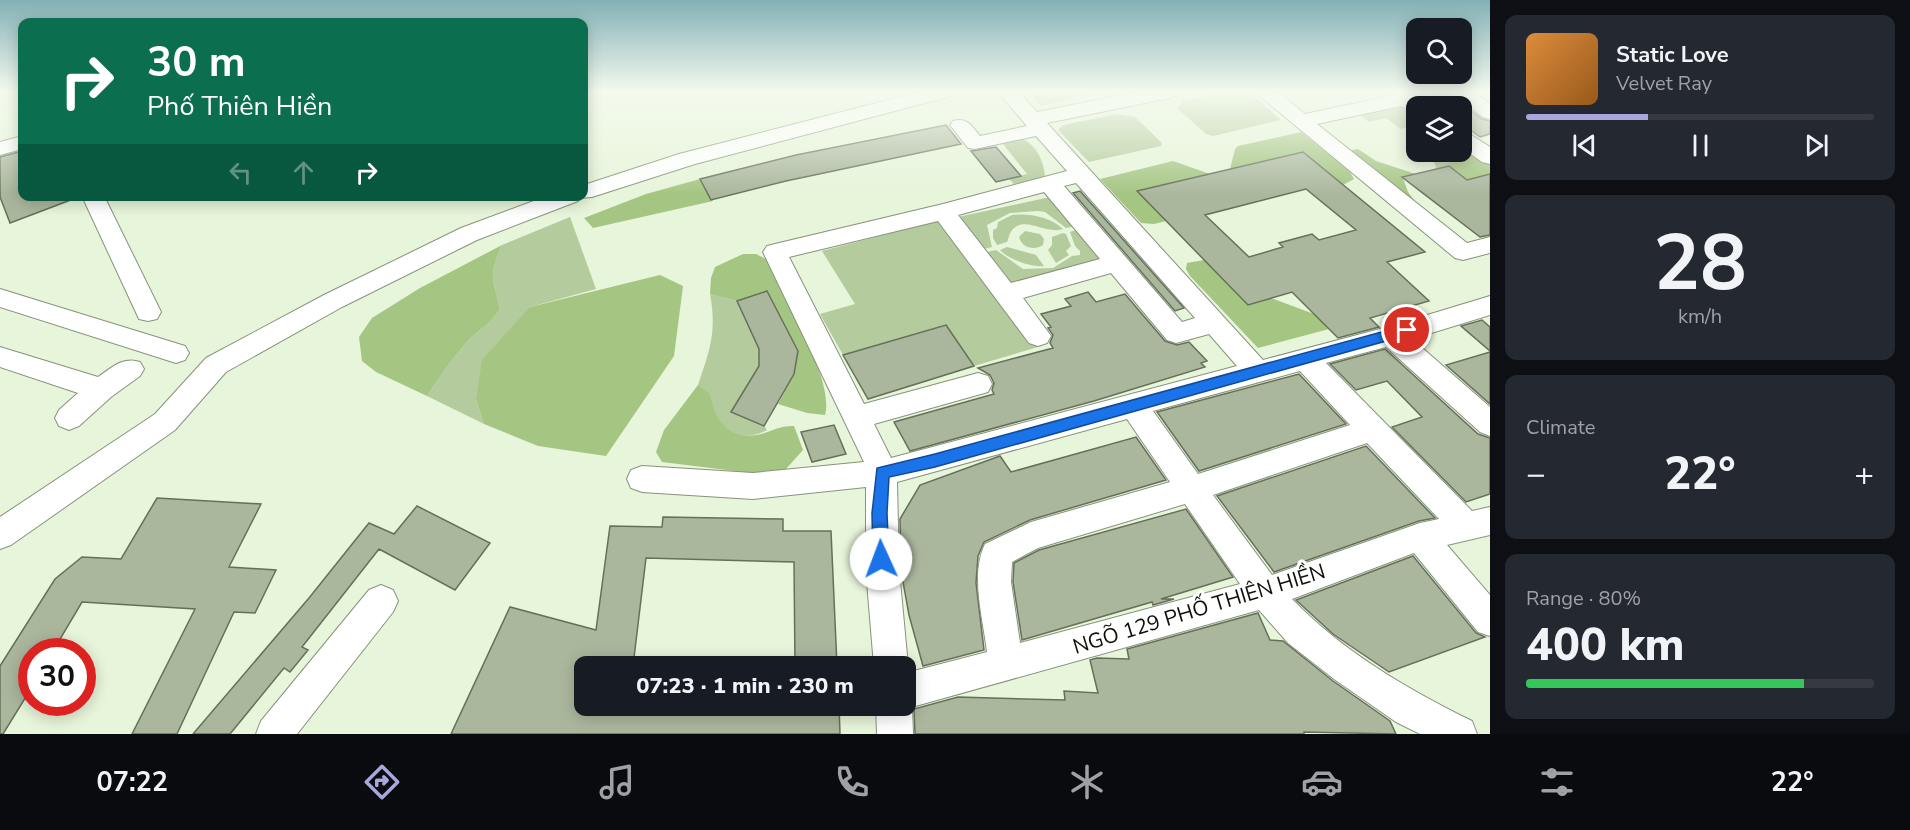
<!DOCTYPE html>
<html lang="en">
<head>
<meta charset="utf-8">
<style>
  :root { --surface:#171b24; --page:#242831; --text:#f1f3f6; --muted:#9ea1a6; --line:#363941; --accent:#a7a6dd }
  body { margin:0; font-family:"Nunito Sans",sans-serif; background:var(--page); color:var(--text); height:100vh; display:flex; flex-direction:column; font-size:22px; white-space:nowrap }
  * { box-sizing:border-box; margin:0 }
  p { font-size:20px; color:var(--muted) }
  .icon { flex:none; width:33px; height:33px; fill:none; stroke:currentColor; stroke-width:2; stroke-linecap:round; stroke-linejoin:round }
  .map { position:relative; flex:1; overflow:hidden }
  .sheet { display:flex; flex-direction:column; gap:15px; padding:15px; background:#0d0f14; width:420px }
  .sheet>* { flex:none }
  .banner { position:absolute; left:18px; top:18px; width:570px; height:183px; border-radius:12px; box-shadow:0 3px 15px #0003; background:#0b6e4f; color:#fff; overflow:hidden }
  .tools { position:absolute; left:1406px; top:18px; display:grid; gap:12px }
  .tools a { display:grid; place-items:center; width:66px; height:66px; border-radius:12px; background:var(--surface); box-shadow:0 3px 15px #0003; font-size:30px }
  .speed { position:absolute; left:18px; top:638px; display:flex; gap:12px; font-size:30px; font-weight:700; text-align:center }
  .speed>* { display:grid; place-content:center; width:78px; height:78px; border-radius:50%; background:var(--surface); box-shadow:0 3px 15px #0003; line-height:1 }
  .speed .limit { border:9px solid #d22; background:#fff; color:#111 }
  .pin { position:absolute; display:grid; place-items:center; width:51px; height:51px; color:#fff; margin:-26px; border:3px solid #fff; border-radius:50%; box-shadow:0 2px 6px #0007 }
  .me { position:absolute; width:66px; margin:-33px; rotate:358deg; stroke-linejoin:round; filter:drop-shadow(0 0 4px #0008) }
  .turn { display:flex; align-items:center; gap:21px; height:126px; padding:0 30px; font-size:27px }
  .turn .icon { width:78px; height:78px; stroke-width:2.5 }
  .turn b { display:block; font-size:42px; line-height:51px }
  .lanes { display:flex; align-items:center; height:57px; padding:0 30px; background:#0003; justify-content:center; gap:30px; direction:ltr }
  .lanes .off { opacity:.35 }
  .big { font-size:45px; font-weight:800; line-height:1.1 }
  .sheet .widget { flex:1; display:flex; flex-direction:column; justify-content:center; gap:9px; min-width:0; padding:0 21px; border-radius:12px; background:var(--page) }
  .sheet .dial { align-items:center; gap:0 }
  .dial b { font-size:78px; line-height:1 }
  .song { display:flex; align-items:center; gap:18px }
  .cover { width:72px; height:72px; border-radius:9px; background:linear-gradient(135deg,hsl(30 70% 55%),hsl(30 70% 35%)) }
  .played { height:6px; border-radius:3px; background:linear-gradient(90deg,var(--accent) 35%,var(--line) 35%) }
  .keys { display:flex; justify-content:space-around; direction:ltr }
  .heat { display:flex; justify-content:space-between; align-items:center; font-size:33px; direction:ltr }
  .charge { height:9px; border-radius:4px; background:linear-gradient(90deg,#34c759 80%,var(--line) 0) }
  .trip { position:absolute; left:574px; top:656px; width:342px; height:60px; border-radius:12px; background:var(--surface); box-shadow:0 3px 15px #0003; font-weight:800; line-height:60px; text-align:center }
  .dock { display:flex; height:96px; justify-content:space-around; align-items:center; background:#090b0e; color:var(--muted) }
  .dock .icon { width:42px; height:42px }
  .dock .current { color:var(--accent) }
  .dock b { font-size:27px; color:var(--text) }
  main { display:flex; flex:1; min-height:0 }
  .map>svg:first-child { display:block }
  .green { fill:#b4cb9d }
  .forest { fill:#a5c583 }
  .building { fill:#aab79d; stroke:#657059; stroke-width:1.5; fill-rule:evenodd }
  .lines { fill:none; stroke-linecap:round; stroke-linejoin:round }
  .minor-casing { stroke:#87937b; stroke-width:2 }
  .minor { fill:#fff; fill-rule:evenodd }
  .route { fill:#1a73e8; stroke:#114b97; stroke-width:1.5 }
  .labels { text-anchor:middle; dominant-baseline:central; stroke-width:6; stroke-linejoin:round; paint-order:stroke }
  .near-street-label { font-size:21px; fill:#0d1209; stroke:#fff }
</style>
</head>
<body>
<main>
<div class="map">
<svg width="1490" height="734" viewBox="0 0 1490 734">
  <rect width="100%" height="100%" fill="#e7f5da"/>
  <path class="green" d="M1036,92h59l-53,14 -9,-8z
    M1225,92l25,1 31,27 -68,16 -7,-2 -29,-26 6,-7z
    M1402,105l14,7v13l-15,4 -15,-11 -17,4 -9,-7z
    M1117,114l18,3 27,26 -1,3 -72,16 -31,-32 5,-5z
    M1022,139c14,5 23,24 23,39l-31,6 -5,-5 18,-5 -24,-30z
    M1461,144l10,7 -22,15 -12,3 -8,-17h32z
    M1050,197l27,29 -11,2 -21,-16 -7,-1 -28,2 -23,12 5,22 -16,4 -18,-34z
    M1012,215c17,-2 39,2 51,14 -17,6 -37,-13 -50,0 -4,4 -4,9 -6,13l-10,3 -4,-7v-8l4,-2 1,-6z
    M570,217l26,72 -66,18 -54,93 8,24 -57,-28c12,-19 25,-37 40,-54 11,-12 24,-18 33,-33 -8,-32 -11,-34 2,-64z
    M941,220l97,127 -64,19 -28,-41 -103,30 -23,-41 35,-10 -33,-53z
    M1079,229l27,29 -95,33 -33,-37 18,-4 27,19 30,-1 19,-12 8,-1v-4l-5,-5 -5,-14z
    M1025,231l15,3 4,5 -1,6c-9,6 -21,3 -24,-8z
    M1063,233l3,1 5,12 -5,5 3,4 -13,8 -8,-13 4,-5v-8z
    M1007,247l29,8 8,11c-12,2 -36,-7 -44,-16z
    M710,294l27,7 22,48v17l-28,46 33,14 3,4c-32,16 -52,-4 -58,-36l-11,-9c12,-36 19,-53 12,-91z"/>
  <path class="forest" d="M1428,92h23l17,10c-23,5 -42,10 -61,-5z
    M1301,132l49,40 4,7 -11,6 -40,-33 -73,17 5,-20 3,-3z
    M1358,149l18,12 40,13 -13,4 5,14 8,11 -2,2 -74,-53z
    M1471,151l19,12v11l-23,6 -18,-14 1,-6z
    M1173,161l37,13 -72,17 28,30 -12,3 -13,-1 -41,-44z
    M700,179l13,22 -120,27 -9,-10 62,-24z
    M502,245c-13,30 -10,32 -2,64 -9,15 -22,21 -33,33 -15,17 -28,35 -40,54l-51,-24 -14,-11 -3,-24 13,-19 48,-30z
    M743,254h13l10,5c17,34 69,121 59,156l-18,-2 -29,-9 16,-30 4,-23 -30,-59 -31,9 -27,-7 1,-16 4,-11z
    M1204,260l44,45 23,-7 43,16 15,15 -71,19 -68,-72 -4,-7 1,-6z
    M660,275l23,11 -9,70 -68,100 -68,-10 -54,-22 -8,-24 6,-40 48,-53z
    M698,385l12,9c4,25 18,46 47,41 15,-3 19,-9 37,-9l9,24 -18,20 -34,3 -89,-11 -6,-10 8,-22z"/>
  <path class="building" d="M1461,103l21,16 8,2v13l-10,3 -19,-14z
    M946,125l15,19 -175,37 -75,19 -11,-21 96,-24z
    M996,147l25,29 -25,6 -25,-31z
    M22,151v45l54,2 -66,25 -10,-26v-40z
    M1303,152l122,100 -38,10 42,39 -59,17 9,9 -41,11 -46,-46 -44,13 -111,-114zM1306,189l50,41 -37,10 -7,-6 -33,9 4,4 -34,10 -44,-42z
    M1449,166l18,14 23,-6v61l-10,2 -78,-60z
    M1080,191l104,117 -9,3 -102,-118z
    M767,291l31,60 -4,23 -30,52 -33,-14 28,-46v-17l-22,-48z
    M1088,292l8,10 29,-8 40,47 12,4 12,-3 18,19 -6,2 4,4 -111,34 -184,50 -16,-29 100,-28 -2,-4 2,-7 -4,-8 -12,-7 75,-20 -3,-5 3,-8 -5,-7 3,-1 -10,-13 30,-8 -6,-7z
    M1482,320l8,7v24l-29,-25z
    M946,325l28,41 -106,33 -25,-44z
    M1385,349l93,85 12,4v56l-24,8 -74,-75 30,-10 -35,-36 -31,9 -26,-26z
    M1490,352v52l-44,-39z
    M1299,374l47,50 -147,47 -42,-59z
    M834,425l12,29 -34,8 -11,-30z
    M1136,437l30,43 -136,40 -46,22 -6,14 -2,27 8,67 -61,16 -14,-51 -8,-44 -1,-52 20,-34 80,-29 11,16z
    M1366,446l69,72 -16,3 -145,51 -57,-76z
    M157,498l104,6 -32,63 47,3 -21,43 -21,-1 -57,122h-45l63,-125 -113,-7 -29,49h-21v36l-29,47h-3v-68l55,-87 27,-22 39,2z
    M417,506l73,37 -35,47 -76,-41 -77,98 6,3 -18,22 -6,-4 -54,66h-37l116,-136 60,-75 25,11z
    M1186,509l47,68 -72,22h13l-21,6 -1,-3 -130,38 -9,-58 1,-19 25,-13z
    M663,517l120,2v12h48l6,135h-42l-1,-104 -148,-4 -13,108h-49l-5,37h6v2h254l1,29h-389l59,-127 86,23 14,-104 52,1z
    M1413,556l63,77 9,4 -96,35 -56,-38 -37,-34z
    M1258,613l12,27 13,1 50,40 57,40 6,13 -92,-2v2h-389l-1,-25 44,-12 107,3 -1,-9 34,2 -8,-33 7,-2 32,1 -2,-10z"/>
  <g class="lines">
    <defs>
      <path id="minor" d="M919,92h35l-3,4 -256,68 -103,33 -12,1 -2,3 -101,39 -135,67 -116,65 -51,58 -164,115 -11,4v-32l155,-103 51,-56 118,-63 137,-67 86,-32h37v-11l95,-31z
        M998,92h21l18,20 100,-20h42l-3,4 -7,2 -122,25 216,237 128,-34 99,-30v19l-78,24 78,68v29l-10,-4 -94,-85 -60,16 146,148 18,-4v28l-43,10 43,50v41l-12,-4 -64,-79 -122,46c50,52 115,90 180,122l5,13h-57l-24,-12 -62,-43 -46,-36 -29,-33 -347,97 1,27h-36l-1,-29h30v-32l81,-21c-4,-34 -17,-77 -2,-108l46,-22 139,-40 -43,-63 -230,63 2,88 9,96 -2,6v-6h-32l-8,-96v-83l-113,12 -111,-7 -11,-4 -4,-9 4,-9 11,-4 111,7 111,-11 -101,-210 4,-6 8,-2 168,-40 124,-33 -31,-35 -61,13 -7,-1 -18,-23 3,-4c14,-4 18,4 27,15l47,-10zM1076,183l119,135 -13,4 -118,-136zM1044,192l56,67 -89,24 -53,-68zM938,221l91,122 9,3 9,-3 4,-7 -28,-38 88,-25 56,67 9,3 33,-9 28,32 -346,92 -17,-34 114,-32 4,-8 -4,-8 -10,-3 -114,31 -75,-147zM1300,371l50,54 -152,49 -45,-63zM1367,443l72,76 -19,4 -148,52 -59,-80zM1185,504l55,80 -220,59 -9,-61 1,-20 26,-14z
        M1255,92h23l27,22 99,-21 7,2 15,11h-10v7l-15,-7 -84,18 150,119 23,-6v16l-27,7 -8,-2z
        M1450,92h24l16,12v15l-7,-2z
        M1461,131l7,2 22,14v17l-8,-2 -21,-15z
        M22,136v13l-22,6v-13z
        M82,196h22l57,116 -4,7 -9,2 -9,-2z
        M0,289l185,57 4,7 -4,7 -9,3 -176,-56z
        M0,347l98,30c13,-9 25,-21 42,-15l4,7 -4,7 -29,21 -32,29 -10,4 -10,-4 -4,-8 4,-8 19,-17 -78,-26z
        M381,585l12,5 5,11 -5,11 -96,122h-41l5,-13 108,-131z"/>
    </defs>
    <use href="#minor" class="minor-casing"/>
    <use href="#minor" class="minor"/>
  </g>
  <linearGradient id="sky" x2="0" y2="1"><stop stop-color="#83b0b6"/><stop offset="0.47" stop-color="#f4faee"/><stop offset="1" stop-color="#f4faee" stop-opacity="0"/></linearGradient>
  <rect width="1490" height="195" fill="url(#sky)"/>
  <path class="route" d="M1407,325l4,2 2,3 -2,4 -476,133 -46,10 -2,36 2,46 -2,5 -6,2 -6,-2 -2,-5 -1,-46 5,-45 58,-14z"/>
  <g class="labels">
    <g class="near-street-label">
      <text transform="translate(1199 609) rotate(-17)">NGÕ 129 PHỐ THIÊN HIỀN</text>
    </g>
  </g>
</svg>
<div class="tools">
<a><svg class="icon" aria-label="search" viewBox="0 0 24 24"><circle cx="10" cy="10" r="6"/><path d="M15 15l6 6"/></svg></a>
<a><svg class="icon" aria-label="layers" viewBox="0 0 24 24"><path d="M12 4l9 5-9 5-9-5zM3 14l9 5 9-5"/></svg></a>
</div>
<div class="speed"><div class="limit">30</div></div>
<div class="pin" style="left:1407px;top:330px;background:#d93025"><svg class="icon" aria-label="arrive" viewBox="0 0 24 24"><path d="M6 21V4h12l-3 4 3 4H6"/></svg></div>
<svg class="me" style="left:881px;top:559px" viewBox="-20 -20 40 40"><circle r="19" fill="#fff"/><path d="M0-13L10 11 0 6-10 11z" fill="#1a73e8"/></svg>
<div class="trip">07:23 · 1 min · 230 m</div>
<div class="banner">
<div class="turn"><svg class="icon" aria-label="right" viewBox="0 0 24 24"><path d="M7 20v-9h11M14 6l5 5-5 5"/></svg><div><b>30 m</b>Phố Thiên Hiền</div></div>
<div class="lanes"><svg class="icon off" aria-label="left" viewBox="0 0 24 24"><path d="M17 20v-9H6M10 6l-5 5 5 5"/></svg><svg class="icon off" aria-label="ahead" viewBox="0 0 24 24"><path d="M12 20V5M6 11l6-6 6 6"/></svg><svg class="icon" aria-label="right" viewBox="0 0 24 24"><path d="M7 20v-9h11M14 6l5 5-5 5"/></svg></div>
</div>
</div>
<section class="sheet">
<div class="widget">
<div class="song"><i class="cover"></i><div><b>Static Love</b><p>Velvet Ray</p></div></div>
<div class="played"></div>
<div class="keys"><svg class="icon" aria-label="previous" viewBox="0 0 24 24"><path d="M18 5L8 12l10 7zM5 5v14"/></svg><svg class="icon" aria-label="pause" viewBox="0 0 24 24"><path d="M8 5v14M16 5v14"/></svg><svg class="icon" aria-label="next" viewBox="0 0 24 24"><path d="M6 5l10 7-10 7zM19 5v14"/></svg></div>
</div>
<div class="widget dial"><b>28</b><p>km/h</p></div>
<div class="widget"><p>Climate</p>
<div class="heat"><a>−</a><b class="big">22°</b><a>+</a></div>
</div>
<div class="widget"><p>Range · 80%</p><b class="big">400 km</b><div class="charge"></div></div>
</section>
</main>
<nav class="dock">
<b>07:22</b>
<svg class="icon current" aria-label="directions" viewBox="0 0 24 24"><path d="M12 3l9 9-9 9-9-9zM9 14v-3h6M13 9l2 2-2 2"/></svg>
<svg class="icon" aria-label="music" viewBox="0 0 24 24"><path d="M9 18V5l10-2v13"/><circle cx="6" cy="18" r="3"/><circle cx="16" cy="16" r="3"/></svg>
<svg class="icon" aria-label="phone" viewBox="0 0 24 24"><path d="M5 4h4l2 5-3 2q2 4 5 5l2-3 5 2v4C11 20 4 13 5 4z"/></svg>
<svg class="icon" aria-label="climate" viewBox="0 0 24 24"><path d="M12 3v18M4 7l16 10M4 17L20 7"/></svg>
<svg class="icon" aria-label="car" viewBox="0 0 24 24"><path d="M5 17H2v-5l4-1 3-4h7l3 4 3 1v5h-3M9 17h6M6 11h13"/><circle cx="7" cy="17" r="2"/><circle cx="17" cy="17" r="2"/></svg>
<svg class="icon" aria-label="filters" viewBox="0 0 24 24"><path d="M4 7h16M4 17h16"/><circle cx="9" cy="7" r="2"/><circle cx="15" cy="17" r="2"/></svg>
<b>22°</b>
</nav>
</body>
</html>
